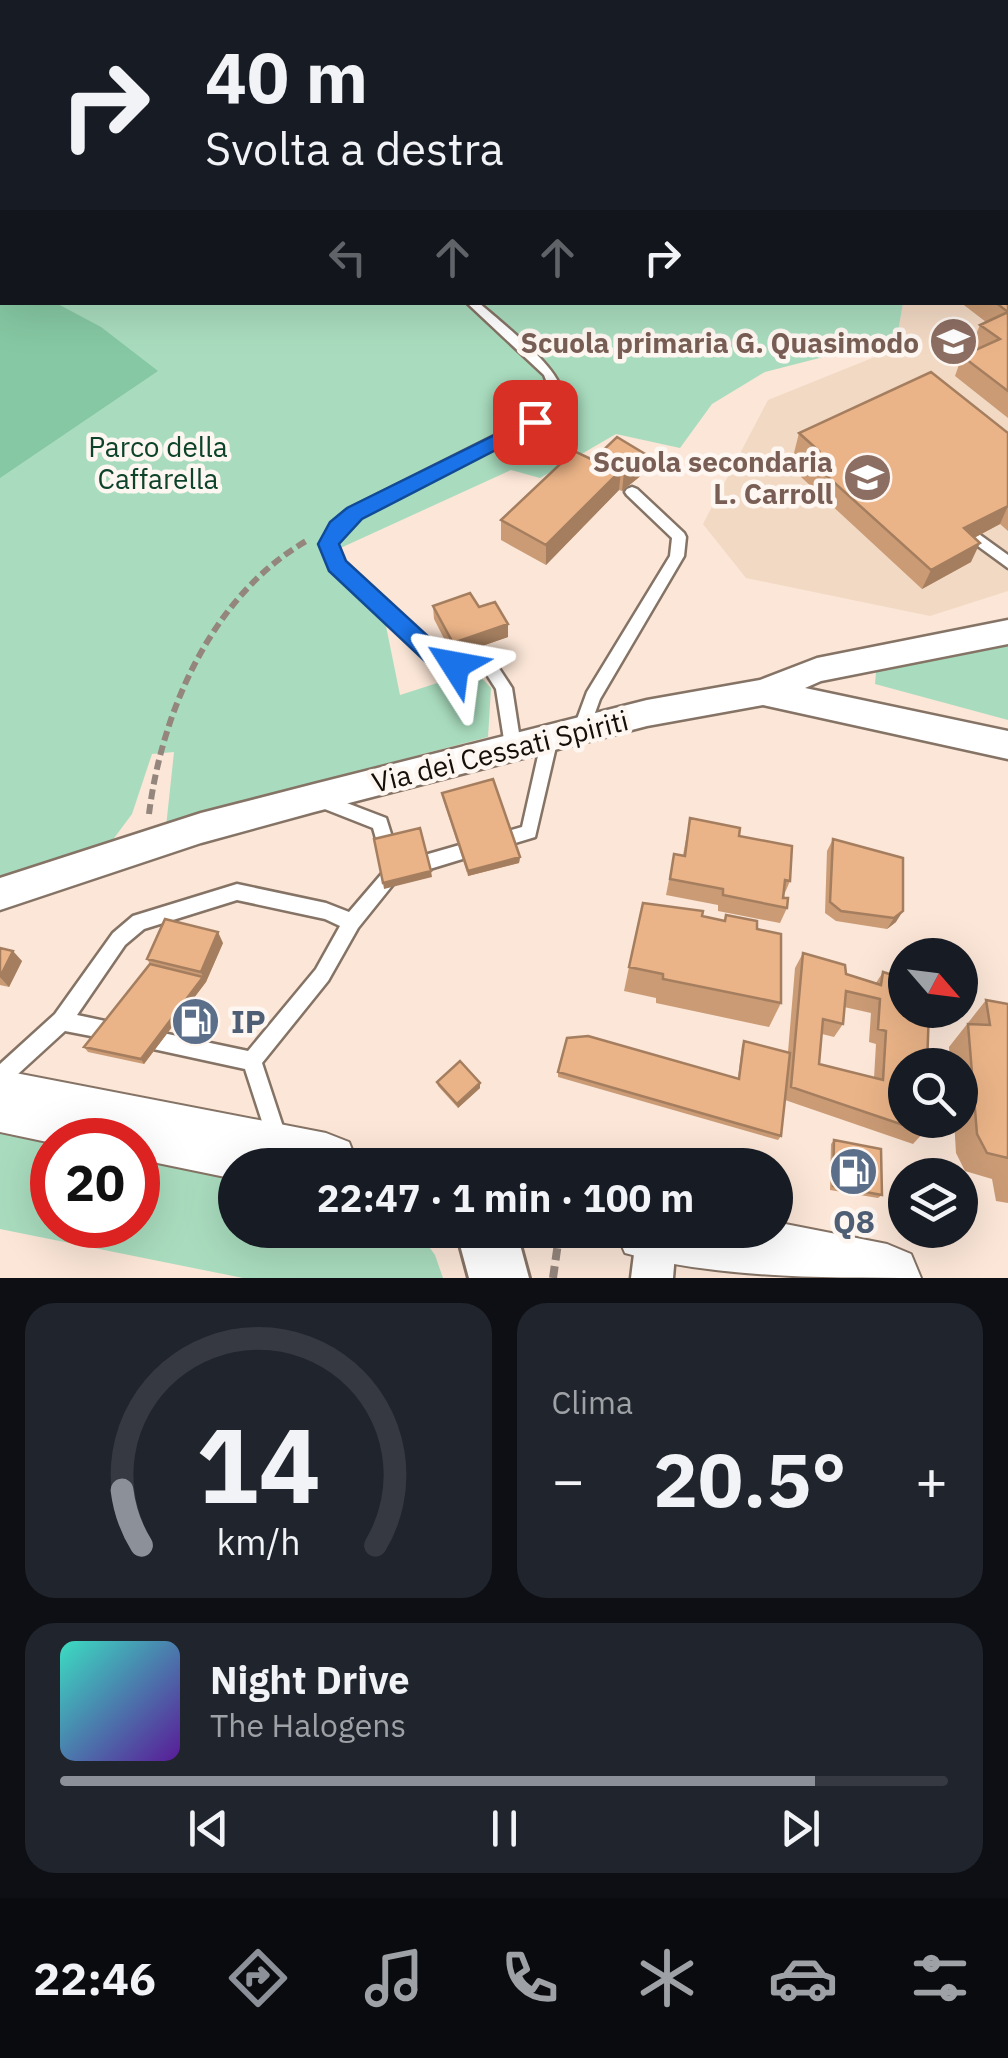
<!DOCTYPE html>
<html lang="it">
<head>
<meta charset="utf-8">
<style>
  :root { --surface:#171b24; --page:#20242c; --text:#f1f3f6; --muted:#9ea1a6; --line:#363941; --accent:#8c9099 }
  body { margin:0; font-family:"IBM Plex Sans",sans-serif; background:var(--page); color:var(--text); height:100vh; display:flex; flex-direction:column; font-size:38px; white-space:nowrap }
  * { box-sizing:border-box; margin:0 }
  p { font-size:32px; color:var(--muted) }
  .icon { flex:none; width:55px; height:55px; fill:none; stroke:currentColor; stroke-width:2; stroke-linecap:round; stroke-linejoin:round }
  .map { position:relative; height:1278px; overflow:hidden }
  .sheet { display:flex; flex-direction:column; gap:25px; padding:25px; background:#0d0f14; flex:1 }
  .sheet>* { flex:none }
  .top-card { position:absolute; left:0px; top:0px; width:1010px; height:305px; box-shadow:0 10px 40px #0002; background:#171b24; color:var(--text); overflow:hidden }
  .needle { width:65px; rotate:118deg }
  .buttons { position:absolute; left:888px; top:938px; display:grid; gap:20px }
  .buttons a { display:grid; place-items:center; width:90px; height:90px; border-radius:50%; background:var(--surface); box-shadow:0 10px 40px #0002; font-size:50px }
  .speed { position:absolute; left:30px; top:1118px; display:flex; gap:20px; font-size:50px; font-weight:700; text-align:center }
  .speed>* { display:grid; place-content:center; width:130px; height:130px; border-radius:50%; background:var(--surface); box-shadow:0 10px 40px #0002; line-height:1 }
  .speed .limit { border:15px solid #d22; background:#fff; color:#111 }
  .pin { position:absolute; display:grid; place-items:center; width:85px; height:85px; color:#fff; margin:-42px; border-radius:20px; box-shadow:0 5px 15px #0006 }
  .me { position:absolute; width:110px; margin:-55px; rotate:304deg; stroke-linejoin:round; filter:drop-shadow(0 0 8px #0008) }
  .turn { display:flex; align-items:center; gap:35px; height:210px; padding:0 40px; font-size:45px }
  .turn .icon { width:130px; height:130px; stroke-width:2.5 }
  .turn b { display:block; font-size:70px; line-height:85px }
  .lanes { display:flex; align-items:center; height:95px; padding:0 40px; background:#0003; justify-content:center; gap:50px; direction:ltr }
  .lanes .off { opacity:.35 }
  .big { font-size:75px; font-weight:700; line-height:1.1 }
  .sheet .card { flex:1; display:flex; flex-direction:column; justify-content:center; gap:15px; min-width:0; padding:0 35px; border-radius:30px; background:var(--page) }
  .sheet .dial { align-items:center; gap:0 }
  .dial svg { height:260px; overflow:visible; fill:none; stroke:var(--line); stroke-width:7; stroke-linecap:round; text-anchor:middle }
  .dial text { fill:var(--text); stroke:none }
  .song { display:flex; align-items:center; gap:30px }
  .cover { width:120px; height:120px; border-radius:15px; background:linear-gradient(135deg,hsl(170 70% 55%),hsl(270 70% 35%)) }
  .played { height:10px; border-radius:5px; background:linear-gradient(90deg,var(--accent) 85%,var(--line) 85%) }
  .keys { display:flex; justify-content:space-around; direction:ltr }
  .heat { display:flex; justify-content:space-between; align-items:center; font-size:55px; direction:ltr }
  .sheet .tiles { flex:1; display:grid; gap:25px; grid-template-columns:1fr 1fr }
  .card:last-child { grid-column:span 2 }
  .trip { position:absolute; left:218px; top:1148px; width:575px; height:100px; border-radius:50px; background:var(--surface); box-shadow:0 10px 40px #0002; font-weight:700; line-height:100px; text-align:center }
  .dock { display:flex; height:160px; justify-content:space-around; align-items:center; background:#090b0e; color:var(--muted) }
  .dock .icon { width:70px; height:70px }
  .dock .current { color:var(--accent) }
  .dock b { font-size:45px; color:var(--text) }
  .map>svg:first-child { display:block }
  .built { fill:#f2d9c4 }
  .green { fill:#a9dcbe }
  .forest { fill:#86c8a3 }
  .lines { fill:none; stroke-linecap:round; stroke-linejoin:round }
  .lane-casing { stroke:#857365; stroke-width:5 }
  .street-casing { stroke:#857365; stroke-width:5 }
  .secondary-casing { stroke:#857365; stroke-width:6 }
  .primary-casing { stroke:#857365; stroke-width:4 }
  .path-far1 { stroke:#94867c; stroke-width:6; stroke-dasharray:10 5; stroke-linecap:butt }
  .path { stroke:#94867c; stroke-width:8; stroke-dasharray:12 6; stroke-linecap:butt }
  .lane { fill:#fff; fill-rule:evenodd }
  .street { fill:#fff; fill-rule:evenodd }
  .secondary { fill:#fff; fill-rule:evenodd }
  .primary { fill:#fff; fill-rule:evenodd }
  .wall { fill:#ca9b75; fill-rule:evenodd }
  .shaded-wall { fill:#a47e5f }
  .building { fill:#ebb488; stroke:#a47e5f; stroke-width:2.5; fill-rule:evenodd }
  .route { fill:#1a73e8; stroke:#114b97; stroke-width:2.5 }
  .labels { text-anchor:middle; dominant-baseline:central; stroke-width:9; stroke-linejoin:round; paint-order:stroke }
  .education-label { font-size:28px; font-weight:bold; fill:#785e54; stroke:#fef6f0; text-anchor:end }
  .park-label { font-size:28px; fill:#0e432b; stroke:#fef6f0 }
  .street-label { font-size:28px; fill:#150f0a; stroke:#fef6f0 }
  .near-service-label { font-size:32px; font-weight:bold; fill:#4e5e75; stroke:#fef6f0; text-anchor:start }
</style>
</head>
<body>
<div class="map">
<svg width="1008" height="1278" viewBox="0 0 1008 1278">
  <rect width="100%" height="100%" fill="#fbe6d7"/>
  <path class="built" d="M1008,247v344l-78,25 -184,-38 -43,-54 65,-124 134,-54 -5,-8 6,-35 105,-1z"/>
  <path class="green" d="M0,0h1008v247v-245h-1006v300l901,1 -6,35 -132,34 -53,32 -32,44 -64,-14 -76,44 -29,-8 -188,86 62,65 15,74 75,-24 16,17 -3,49 -206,54 -116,36 8,-75 -22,2 -20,60 -23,31 -109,37z
    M1008,641v79l-133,-36 1,-12 9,-4z
    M0,1129l52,11v85h86v-68l97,20v53h182l18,25 8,23h-200l-243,-49z"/>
  <path class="forest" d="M0,269l2,33 54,1 45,24 57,44 -158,107z"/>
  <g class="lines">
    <defs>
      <path id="lane" d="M466,302h12c19,17 82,66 83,89 1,14 -12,24 -21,33l-181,93 -17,15 -7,11 7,19 100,92 13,5 29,-8 5,2 23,35 9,58 -2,5 -6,2 -6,-2 -2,-5 -9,-57 -16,-25 -25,7 -23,-9 -101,-93 -10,-26 11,-19 17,-15 181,-91c15,-13 23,-23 14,-43z
        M632,487l5,2 47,44 2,4 -2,19 -84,143 -13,36 -6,2 -6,-2 -2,-5 14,-38 83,-136 2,-18 -45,-43 -2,-3 2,-3z
        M976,532l32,23v13l-37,-27 -2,-4 2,-4z
        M550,731l6,2 2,5 -23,99 -125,38 -6,-2 -3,-6 3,-6 118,-34 20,-89 2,-5z
        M318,792l68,26 17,54 -45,56 -30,53 -66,82 25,76 -3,7 -7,3 -7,-3 -25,-77 -101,-22 -7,-2 -2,-7 2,-7 7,-2 104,22 68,-82 24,-43 -15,-7 -88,-19 -93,29 -19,16 -48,70 47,10 2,7 -2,7 -7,2 -52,-10 -58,53 -7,3v-23l55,-50 58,-81 20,-17 104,-32 89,19 23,9 36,-42 -12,-42 -61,-24 -2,-5 2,-5z"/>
      <path id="street" d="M1008,620v24l-187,37 -16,7 203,43v28l-245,-54 -116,21 -333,86 -113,31 -201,67v-32l201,-65 113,-29 333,-84 113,-20 57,-22z
        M637,1230h40l-4,48h-42z"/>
      <path id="secondary" d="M456,1230h60l13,48h-60z"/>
      <path id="primary" d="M0,1070l326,63 23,9 9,23h-123v14l-97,-20v-19l-86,3 -52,-11z
        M775,1222l112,22 24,10 10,24c-98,0 -205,0 -296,-25l-10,-23h160z"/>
    </defs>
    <use href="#lane" class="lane-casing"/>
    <use href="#street" class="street-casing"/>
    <use href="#secondary" class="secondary-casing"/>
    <use href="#primary" class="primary-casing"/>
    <path class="path-far1" d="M149,814c13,-104 64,-220 159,-274"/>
    <path class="path" d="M553,1278l5,-35"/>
    <use href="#lane" class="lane"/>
    <use href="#street" class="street"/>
    <use href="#secondary" class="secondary"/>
    <use href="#primary" class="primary"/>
  </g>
  <path class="wall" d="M1008,260v158l-53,-42 7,-20 17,-7 -7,-5 8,-19 6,-3 -26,-20h48z
    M799,433h209v98l-8,-7 -26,14 -3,24 -49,27 -121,-112 4,-14 -11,-10z
    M645,454l-2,20 -21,17 -3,-1 -73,75 -45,-25v-20z
    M433,606l46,1 29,17v13l-55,19 -19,-37z
    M442,793l78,64 -1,6 -51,13 -25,-77z
    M690,818l49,18 51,45 -6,14 3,13 -7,15 -62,-12v-6l-52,-10 8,-41 9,1z
    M833,839l63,83 -9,7 -51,-8 -11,-8 2,-62z
    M726,915l31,14 24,74 -12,24 -113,-24v-5l-32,-7 5,-24 73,-51 22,5z
    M223,943l-17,39 -62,82 -56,-12 -4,-5 66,-83 -3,-5z
    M0,948l22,13 -13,26 -9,-2z
    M803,953l43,21 30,9 7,-11 41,160 -11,12 -128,-44 -4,36 -3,4 -220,-63v-5l180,6 4,-33 2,-4 44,11 7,-84zM844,1007l27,6 -2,29 7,2 -2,34 -55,-14 3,-30 12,3 9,-13z
    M986,1000l22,4v199l-12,-2 -4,-22 -27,-8 -9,-18 -2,-33h6v-55h-10l-1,-18z
    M437,1082l43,6 -22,20 -20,-22z
    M834,1140l48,55 -4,3 -48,-8 1,-46z"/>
  <path class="shaded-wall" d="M645,454l-2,20 -21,17 2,-19z
    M621,470l-2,20 -73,75v-20z
    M1008,506l-8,18 -45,24 9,-20z
    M980,543l-9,19 -49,27 9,-19z
    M508,624v13l-55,19v-13z
    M520,857l-1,6 -51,13v-5z
    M431,871l1,6 -48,12 -1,-6z
    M903,911l-7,11 -9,7 7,-11z
    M218,932l5,11 -17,39 -62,82 -3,-5 62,-82 -2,-5z
    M13,951l9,10 -13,26 -9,-10z
    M480,1083v5l-22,20 -1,-4z"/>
  <path class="building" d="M1008,260v52l-13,-10h13z
    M1008,312v79l-46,-35 38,-17 -20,-14z
    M931,372l77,61v73l-44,22 16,15 -49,27 -125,-113 13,-6 -20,-18z
    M617,437l28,17 -21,18 -3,-2 -75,75 -45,-25 73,-69 19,9z
    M470,593l9,14 16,-5 13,22 -55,19 -20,-37z
    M493,779l27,78 -52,14 -26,-78z
    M690,818l50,10 -1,8 53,10 -2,35 -5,-1 -2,18h5l-1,10 -64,-13v-6l-53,-10 4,-25 11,2z
    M420,828l11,43 -48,12 -9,-44z
    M833,839l70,19v53l-9,7 -53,-7 -11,-9z
    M643,903l60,8 -1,5 23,5 1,-6 31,6v8l24,5v69l-118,-24v-5l-34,-7z
    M165,919l53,13 -17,40 -54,-13z
    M0,948l13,3 -13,26z
    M803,953l42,12 1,9 35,11 2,-13 22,7v31h24l-2,55h-22v55h20l-1,12 -133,-45zM846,991l34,8 -2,30 8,2 -3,49 -64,-16 4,-45 20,5z
    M150,964l53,13 -62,82 -57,-12z
    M986,1000l22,4v154l-21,-5 -10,-19 -9,-110 22,1z
    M588,1036l151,43 5,-38 46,12 -9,83 -223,-64 9,-34z
    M460,1061l20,22 -23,21 -20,-22z
    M834,1140l47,9 1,46 -49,-9z"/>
  <path class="route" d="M535,415l10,7 -3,4 -180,93 -23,25 7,17 99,91 18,7 4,6 -12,10 -26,-10 -100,-94 -11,-27 12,-22 17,-14z"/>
  <defs>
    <symbol id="school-disc" viewBox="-11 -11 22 22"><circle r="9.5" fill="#8d6e63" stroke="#fef6f0"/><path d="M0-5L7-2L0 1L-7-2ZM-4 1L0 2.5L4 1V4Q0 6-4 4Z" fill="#fff"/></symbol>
    <symbol id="fuel-disc" viewBox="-11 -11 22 22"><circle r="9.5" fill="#5c6f8a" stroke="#fef6f0"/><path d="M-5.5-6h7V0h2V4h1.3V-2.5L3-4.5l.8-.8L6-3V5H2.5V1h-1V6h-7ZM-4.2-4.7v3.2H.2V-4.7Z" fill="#fff"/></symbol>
  </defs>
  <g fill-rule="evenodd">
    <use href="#school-disc" x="926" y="314" width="55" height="55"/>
    <use href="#school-disc" x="840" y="450" width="55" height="55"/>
    <use href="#fuel-disc" x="168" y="994" width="55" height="55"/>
    <use href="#fuel-disc" x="826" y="1144" width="55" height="55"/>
  </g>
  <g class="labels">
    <g class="education-label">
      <text x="919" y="342">Scuola primaria G. Quasimodo</text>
      <text x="833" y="461">Scuola secondaria<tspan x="833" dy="32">L. Carroll</tspan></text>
    </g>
    <g class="park-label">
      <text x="158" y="446">Parco della<tspan x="158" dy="32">Caffarella</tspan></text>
    </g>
    <g class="street-label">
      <text transform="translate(500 751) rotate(-14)">Via dei Cessati Spiriti</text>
    </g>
    <g class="near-service-label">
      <text x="231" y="1021">IP</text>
      <text x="854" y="1221" text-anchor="middle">Q8</text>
    </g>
  </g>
</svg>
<div class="buttons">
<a><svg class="needle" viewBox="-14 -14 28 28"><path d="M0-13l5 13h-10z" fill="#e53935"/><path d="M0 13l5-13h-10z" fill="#9ea1a6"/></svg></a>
<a><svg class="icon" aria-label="search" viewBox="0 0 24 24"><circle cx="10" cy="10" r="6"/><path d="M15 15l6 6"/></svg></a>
<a><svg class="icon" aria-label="layers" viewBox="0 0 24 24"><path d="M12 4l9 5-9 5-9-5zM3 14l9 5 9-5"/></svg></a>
</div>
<div class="speed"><div class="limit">20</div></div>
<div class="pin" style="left:535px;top:422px;background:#d93025"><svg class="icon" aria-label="arrive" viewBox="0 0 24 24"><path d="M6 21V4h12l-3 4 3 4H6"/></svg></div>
<svg class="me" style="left:455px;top:665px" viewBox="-20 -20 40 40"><path d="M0-17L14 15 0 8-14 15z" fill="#1a73e8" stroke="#fff" stroke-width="4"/></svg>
<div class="trip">22:47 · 1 min · 100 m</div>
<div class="top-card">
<div class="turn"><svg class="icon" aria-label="right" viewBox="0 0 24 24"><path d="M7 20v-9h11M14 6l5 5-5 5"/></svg><div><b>40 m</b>Svolta a destra</div></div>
<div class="lanes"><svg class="icon off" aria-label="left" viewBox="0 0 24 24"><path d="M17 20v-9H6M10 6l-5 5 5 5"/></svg><svg class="icon off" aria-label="ahead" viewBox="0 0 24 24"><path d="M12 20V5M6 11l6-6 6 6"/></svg><svg class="icon off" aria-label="ahead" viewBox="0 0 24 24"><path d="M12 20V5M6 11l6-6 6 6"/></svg><svg class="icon" aria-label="right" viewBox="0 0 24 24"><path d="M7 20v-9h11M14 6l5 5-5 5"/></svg></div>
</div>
</div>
<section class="sheet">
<div class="tiles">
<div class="card dial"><svg viewBox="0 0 100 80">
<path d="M14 69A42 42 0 1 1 86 69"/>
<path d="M14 69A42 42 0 0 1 8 52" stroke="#8c9099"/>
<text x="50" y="56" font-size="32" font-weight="700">14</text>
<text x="50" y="72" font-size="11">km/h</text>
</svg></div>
<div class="card"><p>Clima</p>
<div class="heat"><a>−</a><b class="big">20.5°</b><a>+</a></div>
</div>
<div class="card">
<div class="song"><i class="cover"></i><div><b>Night Drive</b><p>The Halogens</p></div></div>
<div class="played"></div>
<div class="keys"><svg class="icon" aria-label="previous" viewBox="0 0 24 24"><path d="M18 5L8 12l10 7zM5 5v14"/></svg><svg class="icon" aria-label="pause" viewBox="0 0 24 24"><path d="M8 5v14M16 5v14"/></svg><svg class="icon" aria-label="next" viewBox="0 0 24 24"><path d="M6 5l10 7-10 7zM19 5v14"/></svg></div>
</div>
</div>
</section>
<nav class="dock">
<b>22:46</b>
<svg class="icon current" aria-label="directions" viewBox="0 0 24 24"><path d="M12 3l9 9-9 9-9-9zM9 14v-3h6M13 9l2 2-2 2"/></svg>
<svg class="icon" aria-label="music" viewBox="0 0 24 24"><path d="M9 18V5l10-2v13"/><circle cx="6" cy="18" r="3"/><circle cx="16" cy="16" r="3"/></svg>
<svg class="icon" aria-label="phone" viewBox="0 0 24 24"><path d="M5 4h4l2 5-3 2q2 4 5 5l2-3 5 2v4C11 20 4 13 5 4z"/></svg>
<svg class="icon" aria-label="climate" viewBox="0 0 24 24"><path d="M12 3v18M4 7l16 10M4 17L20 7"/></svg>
<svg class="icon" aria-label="car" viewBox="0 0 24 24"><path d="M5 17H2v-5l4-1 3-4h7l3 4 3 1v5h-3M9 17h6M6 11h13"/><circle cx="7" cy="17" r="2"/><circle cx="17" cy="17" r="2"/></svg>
<svg class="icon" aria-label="filters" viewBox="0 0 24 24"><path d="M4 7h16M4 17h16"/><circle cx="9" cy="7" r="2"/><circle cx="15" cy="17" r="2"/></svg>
</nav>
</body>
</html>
